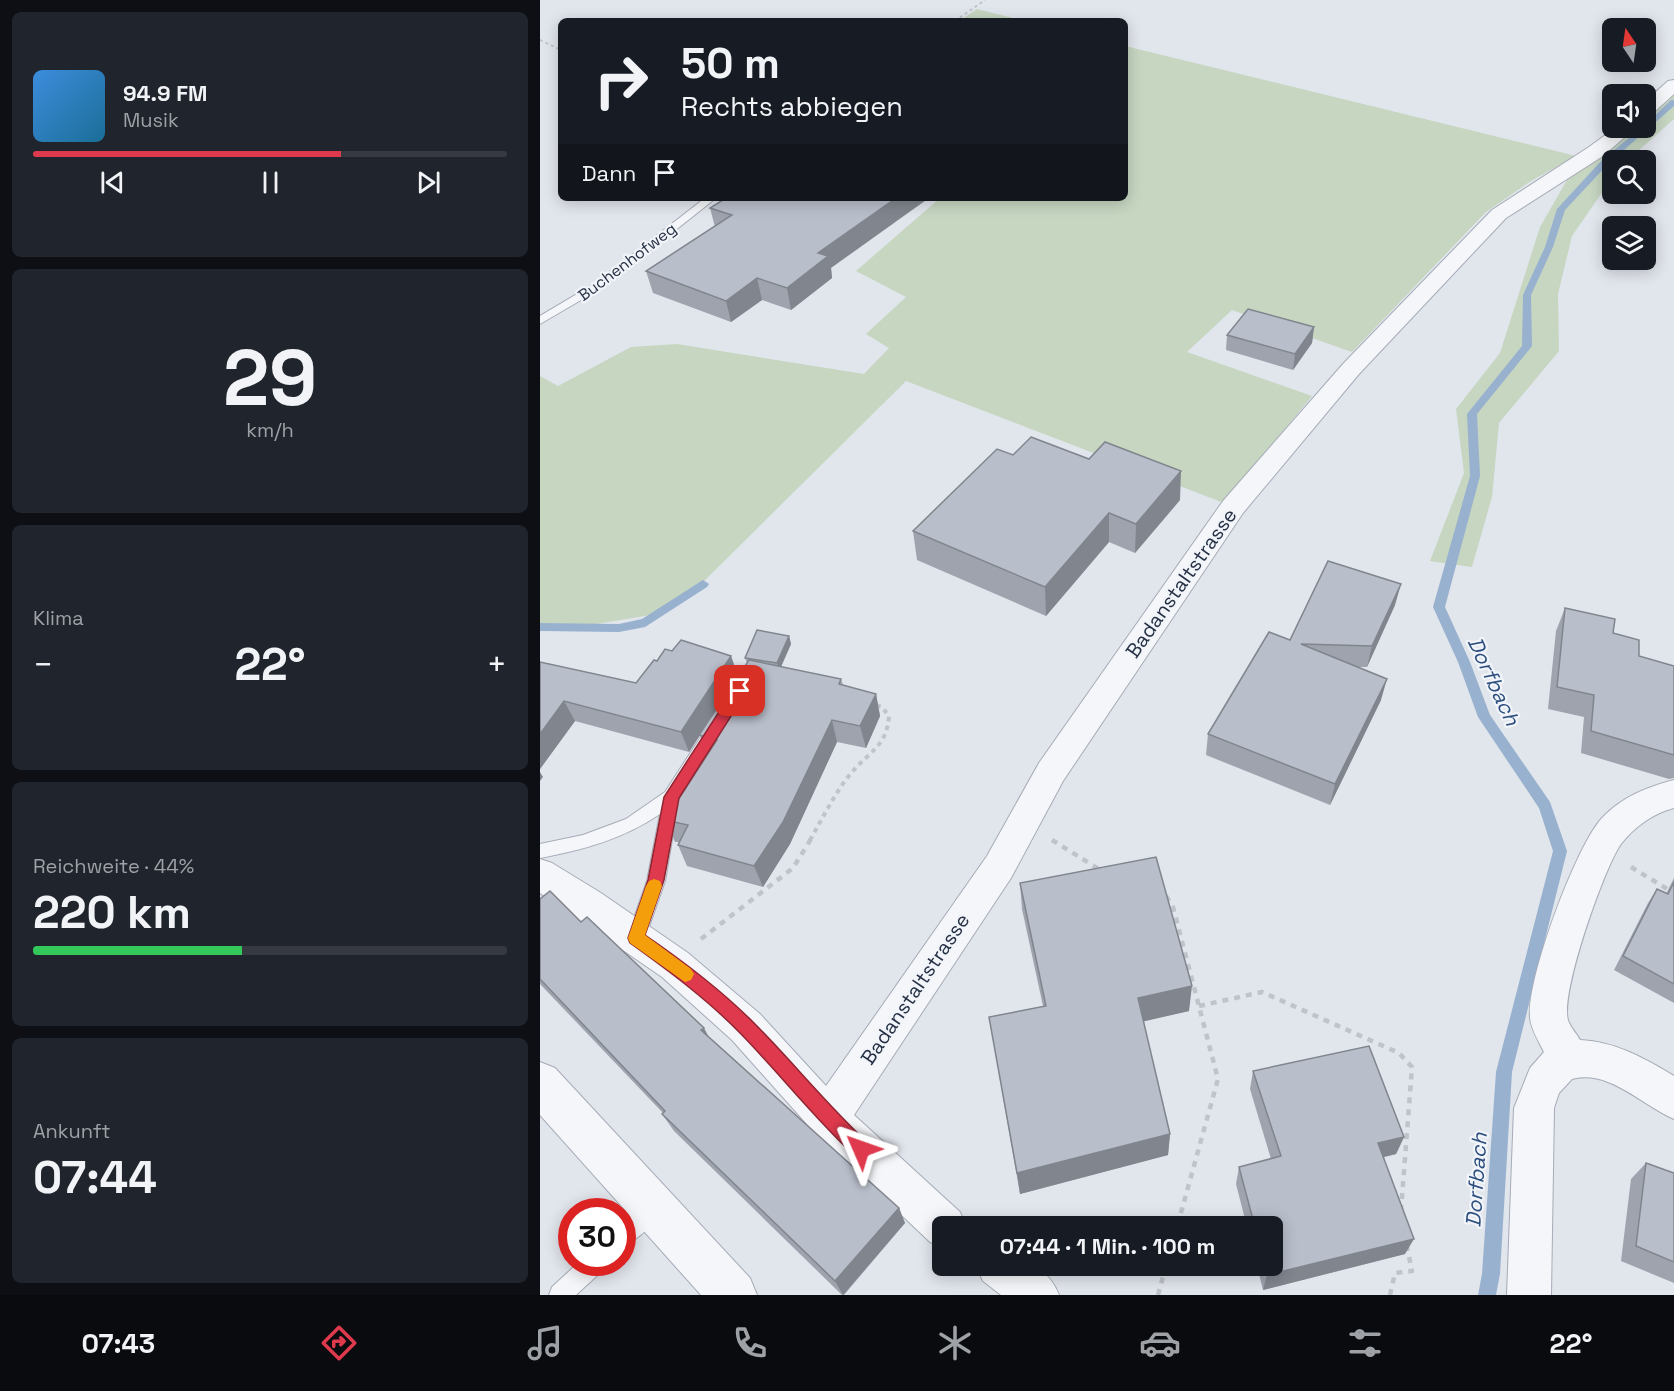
<!DOCTYPE html>
<html lang="de">
<head>
<meta charset="utf-8">
<style>
  :root { --surface:#171b24; --page:#20242c; --text:#f1f3f6; --muted:#9ea1a6; --line:#363941; --accent:#de394d }
  body { margin:0; font-family:"Space Grotesk",sans-serif; background:var(--page); color:var(--text); height:100vh; display:flex; flex-direction:column; font-size:22px; white-space:nowrap }
  * { box-sizing:border-box; margin:0 }
  p { font-size:20px; color:var(--muted) }
  .icon { flex:none; width:33px; height:33px; fill:none; stroke:currentColor; stroke-width:2; stroke-linecap:round; stroke-linejoin:round }
  .map { position:relative; flex:1; overflow:hidden }
  .sheet { display:flex; flex-direction:column; gap:12px; padding:12px; background:#0d0f14; width:540px }
  .sheet>* { flex:none }
  .banner { position:absolute; left:18px; top:18px; width:570px; height:183px; border-radius:9px; box-shadow:0 3px 15px #0003; background:#171b24; color:var(--text); overflow:hidden }
  .needle { width:39px; rotate:347deg }
  .buttons { position:absolute; left:1062px; top:18px; display:grid; gap:12px }
  .buttons a { display:grid; place-items:center; width:54px; height:54px; border-radius:9px; background:var(--surface); box-shadow:0 3px 15px #0003; font-size:30px }
  .speed { position:absolute; left:18px; top:1198px; display:flex; gap:12px; font-size:30px; font-weight:700; text-align:center }
  .speed>* { display:grid; place-content:center; width:78px; height:78px; border-radius:50%; background:var(--surface); box-shadow:0 3px 15px #0003; line-height:1 }
  .speed .limit { border:9px solid #d22; background:#fff; color:#111 }
  .pin { position:absolute; display:grid; place-items:center; width:51px; height:51px; color:#fff; margin:-26px; border-radius:12px; box-shadow:0 3px 9px #0006 }
  .me { position:absolute; width:66px; margin:-33px; rotate:313deg; stroke-linejoin:round; filter:drop-shadow(0 0 4px #0008) }
  .turn { display:flex; align-items:center; gap:21px; height:126px; padding:0 24px; font-size:27px }
  .turn .icon { width:78px; height:78px; stroke-width:2.5 }
  .turn b { display:block; font-size:42px; line-height:51px }
  .then { display:flex; align-items:center; height:57px; padding:0 24px; background:#0003; gap:12px; font-size:22px }
  .big { font-size:45px; font-weight:800; line-height:1.1 }
  .sheet .card { flex:1; display:flex; flex-direction:column; justify-content:center; gap:9px; min-width:0; padding:0 21px; border-radius:9px; background:var(--page) }
  .sheet .dial { align-items:center; gap:0 }
  .dial b { font-size:78px; line-height:1 }
  .song { display:flex; align-items:center; gap:18px }
  .cover { width:72px; height:72px; border-radius:9px; background:linear-gradient(135deg,hsl(210 70% 55%),hsl(200 70% 35%)) }
  .played { height:6px; border-radius:3px; background:linear-gradient(90deg,var(--accent) 65%,var(--line) 65%) }
  .keys { display:flex; justify-content:space-around; direction:ltr }
  .heat { display:flex; justify-content:space-between; align-items:center; font-size:33px; direction:ltr }
  .charge { height:9px; border-radius:4px; background:linear-gradient(90deg,#34c759 44%,var(--line) 0) }
  .trip { position:absolute; left:392px; top:1216px; width:351px; height:60px; border-radius:9px; background:var(--surface); box-shadow:0 3px 15px #0003; font-weight:800; line-height:60px; text-align:center }
  .tab-bar { display:flex; height:96px; justify-content:space-around; align-items:center; background:#090b0e; color:var(--muted) }
  .tab-bar .icon { width:42px; height:42px }
  .tab-bar .on { color:var(--accent) }
  .tab-bar b { font-size:27px; color:var(--text) }
  main { display:flex; flex:1; min-height:0 }
  .map>svg:first-child { display:block }
  .green { fill:#c6d6c1 }
  .lines { fill:none; stroke-linecap:round; stroke-linejoin:round }
  .stream { fill:#98b1cf; fill-rule:evenodd }
  .service-casing { stroke:#a5abb7; stroke-width:2 }
  .minor-casing { stroke:#a5abb7; stroke-width:2 }
  .tertiary-casing { stroke:#a5abb7; stroke-width:2 }
  .path-far2 { stroke:#bfc3ca; stroke-width:2; stroke-dasharray:3 3; stroke-linecap:butt }
  .path-far1 { stroke:#bfc3ca; stroke-width:4; stroke-dasharray:4.5 4.5; stroke-linecap:butt }
  .path { stroke:#bfc3ca; stroke-width:4.5; stroke-dasharray:6 6; stroke-linecap:butt }
  .service { fill:#f5f6f9; fill-rule:evenodd }
  .minor { fill:#f5f6f9; fill-rule:evenodd }
  .tertiary { fill:#f5f6f9; fill-rule:evenodd }
  .wall { fill:#9ea3ae }
  .shaded-wall { fill:#81858d }
  .building { fill:#b8beca; stroke:#81858d; stroke-width:1.5 }
  .route { fill:#de394d; stroke:#902532; stroke-width:1.5 }
  .slow { fill:#f59e0b }
  .labels { text-anchor:middle; dominant-baseline:central; stroke-width:4.5; stroke-linejoin:round; paint-order:stroke }
  .far-street-label { font-size:16px; fill:#273146; stroke:#f1f4f8 }
  .street-label { font-size:20px; fill:#273146; stroke:#f1f4f8 }
  .water-label { font-size:21px; font-style:italic; fill:#2c4f7f; stroke:#f1f4f8 }
</style>
</head>
<body>
<main>
<section class="sheet">
<div class="card">
<div class="song"><i class="cover"></i><div><b>94.9 FM</b><p>Musik</p></div></div>
<div class="played"></div>
<div class="keys"><svg class="icon" aria-label="previous" viewBox="0 0 24 24"><path d="M18 5L8 12l10 7zM5 5v14"/></svg><svg class="icon" aria-label="pause" viewBox="0 0 24 24"><path d="M8 5v14M16 5v14"/></svg><svg class="icon" aria-label="next" viewBox="0 0 24 24"><path d="M6 5l10 7-10 7zM19 5v14"/></svg></div>
</div>
<div class="card dial"><b>29</b><p>km/h</p></div>
<div class="card"><p>Klima</p>
<div class="heat"><a>−</a><b class="big">22°</b><a>+</a></div>
</div>
<div class="card"><p>Reichweite · 44%</p><b class="big">220 km</b><div class="charge"></div></div>
<div class="card"><p>Ankunft</p><b class="big">07:44</b></div>
</section>
<div class="map">
<svg width="1134" height="1295" viewBox="0 0 1134 1295">
  <rect width="100%" height="100%" fill="#e1e5ec"/>
  <path class="green" d="M437,9l48,12h-66z
    M585,46l451,110 -45,25 -45,31 -134,140 -120,-42 -45,42 125,44 -88,107 -318,-122 -213,211 -42,23 -61,10 -50,-2v-247l18,10 73,-39 46,-3 187,30 25,-26 -23,-14 40,-37 -50,-26 84,-73h185z
    M1134,91v28l-46,41h-16v18l-40,58 -14,58 1,57 -60,72 -7,74 -20,70 -42,-6 34,-88 -8,-64 44,-56 40,-126 27,-47 47,-33 20,-19h12v-11z"/>
  <g class="lines">
    <path class="stream" d="M1131,100h3v6l-66,58 -43,46 -12,37 -22,48 1,51 -55,68 3,62 -35,131 25,55 20,53 60,87 17,49 -55,221 -12,202 -4,21h-18l4,-21 14,-202 57,-221 -14,-43 -61,-91 -20,-55 -25,-55 37,-131 -3,-62 55,-68 1,-51 22,-48 12,-38 45,-49 39,-32h5v-4z
      M163,580l6,4 -2,3 -62,40 -26,5 -79,-1v-8l79,1 23,-5z"/>
    <defs>
      <path id="service" d="M165,198h11l-111,88 -65,38v-8l57,-34z
        M174,724l6,2 2,4 -43,68 -14,83 -20,57 -3,6 -6,2 -6,-2 -3,-6 20,-57 13,-67c-37,25 -77,36 -120,44v-14l43,-9 43,-16 39,-27 43,-66z
        M111,1198l7,4 4,7c-6,14 -25,32 -40,37v-25l22,-19z
        M38,1263h27l-3,8 -26,24h-27l3,-8z"/>
      <path id="minor" d="M1134,80v14l-22,20 -6,1v-14l22,-20z
        M1075,128h20l-32,28 -97,62 -147,156 -116,139 -180,268 -52,97 -157,237 106,97 6,15h-24v20l-12,-5 -116,-110 -82,-92 -70,-63 -122,-84v-34l12,4 49,30 87,60 72,61 66,72 161,-230 52,-93 184,-262 120,-137 149,-154 97,-63z
        M1134,780v28c-20,5 -40,19 -53,36 -17,24 -61,149 -53,176 2,7 9,14 12,20 34,1 66,19 94,36v43c-31,-13 -65,-50 -102,-40l-13,14 -5,15 -3,187h-44l7,-187 16,-40 14,-16c-5,-10 -13,-23 -14,-34 -4,-38 46,-172 72,-200 20,-21 45,-31 72,-38z
        M436,1266c37,0 67,-11 83,29h-58l-18,-14z"/>
      <path id="tertiary" d="M0,1062l15,6 195,210 7,17h-56l-161,-180z"/>
    </defs>
    <use href="#service" class="service-casing"/>
    <use href="#minor" class="minor-casing"/>
    <use href="#tertiary" class="tertiary-casing"/>
    <path class="path-far2" d="M415,21l30,-21
      M0,40l21,10"/>
    <path class="path-far1" d="M270,840c13,-22 25,-48 42,-68 17,-20 35,-26 37,-56l-7,-9 -6,-2"/>
    <path class="path" d="M512,840l50,31
      M1091,867l43,26
      M626,896l7,11 45,172 -41,148
      M161,939l92,-71 18,-29
      M659,1006l63,-14 137,61 13,14 -11,143
      M618,1295l8,-29
      M850,1295l5,-22 17,-2 -5,-24"/>
    <use href="#service" class="service"/>
    <use href="#minor" class="minor"/>
    <use href="#tertiary" class="tertiary"/>
  </g>
  <path class="wall" d="M186,198l105,70 1,10 -41,32 -29,-10 -31,22 -78,-29 -7,-22 69,-44 -5,-19z
    M774,327l-2,16 -19,27 -67,-20 1,-15z
    M473,455l167,45 -45,53 -26,-11 -63,74 -129,-56 -4,-29z
    M855,605l-28,62h-9l23,33 -51,105 -124,-50 2,-21 82,-94z
    M1025,608l48,25 26,23 35,10v112l-5,1 -88,-26 3,-36 -36,-8 8,-78z
    M249,636l2,8 -10,23 60,12 2,6 33,9 4,22 -14,32 -29,-6 -47,102 -27,43 -76,-21 -9,-21 1,-3h-4l-10,-22 42,-65 -7,-20 -11,17 -114,-31 -35,48v-107l96,21 21,-22 15,-10 59,5 7,20 9,-13 -2,-5z
    M1134,878v125l-60,-33 34,-67 9,-14 9,5z
    M480,883l169,128 -46,10 27,113 -2,21 -148,39 -31,-177 54,-11 -21,-97z
    M0,899l41,23 318,286 6,15 -61,72h-2l-168,-164 -12,-17 1,-1 -123,-129z
    M713,1071l151,66 -8,17 -12,3 21,97 -142,36 -6,-24h15v-39h-25l-11,-43 3,-17 32,-8 -21,-70z
    M1106,1163l28,10v110l-53,-22 10,-82z"/>
  <path class="shaded-wall" d="M356,198h33l-98,70 1,10 -41,32 -4,-22 31,-35z
    M217,278l5,22 -31,22 -5,-21z
    M774,327l-2,16 -19,27 2,-16z
    M641,471l-1,29 -45,53 1,-29z
    M569,513v29l-63,74 -1,-29z
    M861,584l-6,21 -28,62 5,-21z
    M249,636l2,8 -12,27 -2,-8z
    M191,656l7,21 -49,75 -8,-20z
    M847,679l-6,21 -51,105 5,-21z
    M336,694l4,22 -14,32 -6,-22z
    M24,701l11,20 -35,48v-35z
    M292,720l5,22 -47,102 -27,43 -9,-21z
    M0,772l3,5 -3,4z
    M652,986l-3,25 -52,12 1,-25z
    M164,1028l10,19 -13,-17z
    M630,1134l-2,21 -148,39 -3,-21z
    M864,1137l-8,17 -25,6 7,-17z
    M359,1208l6,15 -62,72 -8,-14z
    M874,1239l-9,15 -142,36 4,-15z"/>
  <path class="building" d="M186,198h170l-78,55 10,3 -41,32 -30,-10 -31,23 -80,-30 86,-56 -22,-7z
    M708,309l66,18 -19,27 -68,-19z
    M491,437l58,22 16,-17 76,29 -45,53 -27,-11 -64,74 -132,-56 84,-82 16,6z
    M788,561l73,23 -29,62 -71,-2 86,35 -52,105 -127,-50 61,-102 21,8z
    M1025,608l50,11 -2,14 26,7v16l35,10v89l-83,-24 3,-36 -37,-8z
    M217,630l32,6 -12,27 -32,-5z
    M141,640l50,16 -50,76 -117,-31 -24,33v-72l96,21 18,-23 3,1 8,-12 7,2z
    M209,660l92,19 -2,5 37,10 -16,32 -28,-6 -49,102 -29,44 -76,-21 10,-20 -23,-5 52,-80 -18,-5z
    M616,857l36,129 -54,12 32,136 -153,39 -28,-156 57,-11 -26,-123z
    M1134,882v102l-51,-28 34,-67 11,5z
    M10,891l31,31 6,-5 117,111 -3,2 198,178 -64,73 -173,-167 3,-3 -125,-132v-80z
    M829,1046l35,91 -26,6 36,96 -147,36 -2,-9h7v-39h-17l-16,-60 42,-11 -28,-85z
    M1106,1163l28,10v89l-38,-16z"/>
  <path class="route" d="M200,685l7,6 -68,107 -15,82 -19,55c38,26 76,55 108,87 40,40 74,83 115,121l3,6 -3,7 -7,3 -6,-3c-41,-38 -75,-82 -114,-122 -33,-34 -72,-63 -111,-91l-2,-5 20,-58 16,-83 71,-110z"/>
  <path class="slow" d="M114,879l6,2 2,5 -17,49 46,34 3,5 -3,6 -6,2 -55,-39 -2,-5 18,-52 3,-5z"/>
  <g class="labels">
    <g class="far-street-label">
      <text transform="translate(87 262) rotate(-37)">Buchenhofweg</text>
    </g>
    <g class="street-label">
      <text transform="translate(641 583) rotate(-55)">Badanstaltstrasse</text>
      <text transform="translate(375 989) rotate(-56)">Badanstaltstrasse</text>
    </g>
    <g class="water-label">
      <text transform="translate(954 681) rotate(65)">Dorfbach</text>
      <text transform="translate(936 1180) rotate(-86)">Dorfbach</text>
    </g>
  </g>
</svg>
<div class="buttons">
<a><svg class="needle" viewBox="-14 -14 28 28"><path d="M0-13l5 13h-10z" fill="#e53935"/><path d="M0 13l5-13h-10z" fill="#9ea1a6"/></svg></a>
<a><svg class="icon" aria-label="sound" viewBox="0 0 24 24"><path d="M4 9h4l5-4v14l-5-4H4zM17 9q2 3 0 6"/></svg></a>
<a><svg class="icon" aria-label="search" viewBox="0 0 24 24"><circle cx="10" cy="10" r="6"/><path d="M15 15l6 6"/></svg></a>
<a><svg class="icon" aria-label="layers" viewBox="0 0 24 24"><path d="M12 4l9 5-9 5-9-5zM3 14l9 5 9-5"/></svg></a>
</div>
<div class="speed"><div class="limit">30</div></div>
<div class="pin" style="left:200px;top:691px;background:#d93025"><svg class="icon" aria-label="arrive" viewBox="0 0 24 24"><path d="M6 21V4h12l-3 4 3 4H6"/></svg></div>
<svg class="me" style="left:321px;top:1149px" viewBox="-20 -20 40 40"><path d="M0-17L14 15 0 8-14 15z" fill="#de394d" stroke="#fff" stroke-width="4"/></svg>
<div class="trip">07:44 · 1 Min. · 100 m</div>
<div class="banner">
<div class="turn"><svg class="icon" aria-label="right" viewBox="0 0 24 24"><path d="M7 20v-9h11M14 6l5 5-5 5"/></svg><div><b>50 m</b>Rechts abbiegen</div></div>
<div class="then">Dann<svg class="icon" aria-label="arrive" viewBox="0 0 24 24"><path d="M6 21V4h12l-3 4 3 4H6"/></svg></div>
</div>
</div>
</main>
<nav class="tab-bar">
<b>07:43</b>
<svg class="icon on" aria-label="directions" viewBox="0 0 24 24"><path d="M12 3l9 9-9 9-9-9zM9 14v-3h6M13 9l2 2-2 2"/></svg>
<svg class="icon" aria-label="music" viewBox="0 0 24 24"><path d="M9 18V5l10-2v13"/><circle cx="6" cy="18" r="3"/><circle cx="16" cy="16" r="3"/></svg>
<svg class="icon" aria-label="phone" viewBox="0 0 24 24"><path d="M5 4h4l2 5-3 2q2 4 5 5l2-3 5 2v4C11 20 4 13 5 4z"/></svg>
<svg class="icon" aria-label="climate" viewBox="0 0 24 24"><path d="M12 3v18M4 7l16 10M4 17L20 7"/></svg>
<svg class="icon" aria-label="car" viewBox="0 0 24 24"><path d="M5 17H2v-5l4-1 3-4h7l3 4 3 1v5h-3M9 17h6M6 11h13"/><circle cx="7" cy="17" r="2"/><circle cx="17" cy="17" r="2"/></svg>
<svg class="icon" aria-label="filters" viewBox="0 0 24 24"><path d="M4 7h16M4 17h16"/><circle cx="9" cy="7" r="2"/><circle cx="15" cy="17" r="2"/></svg>
<b>22°</b>
</nav>
</body>
</html>
